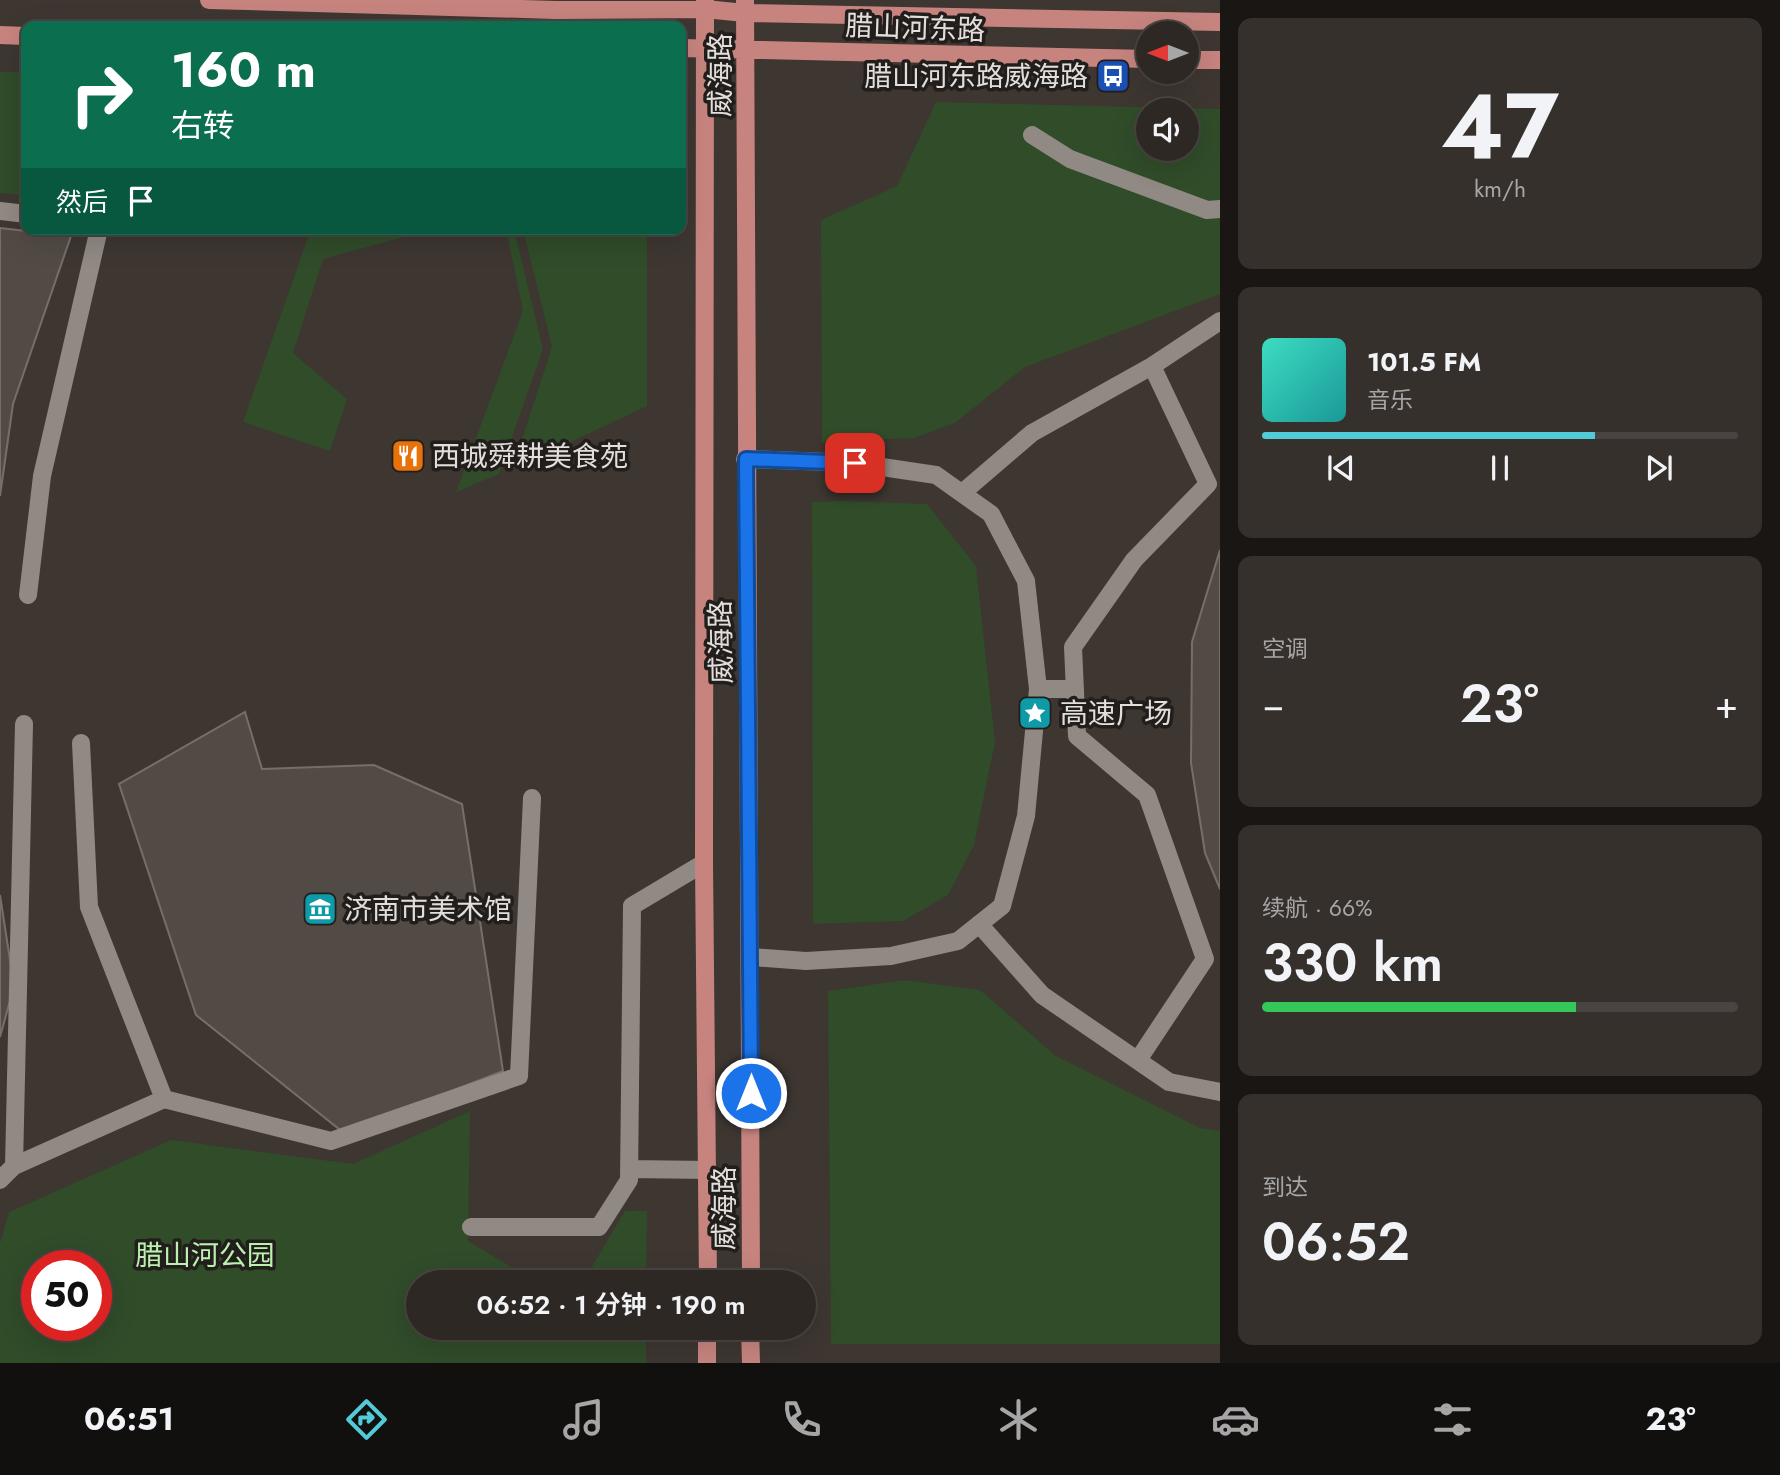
<!DOCTYPE html>
<html lang="zh">
<head>
<meta charset="utf-8">
<style>
  :root { --surface:#2e2825; --page:#36302d; --text:#f1f3f6; --muted:#a7a6a7; --line:#494442; --accent:#52cbd9 }
  body { margin:0; font-family:Jost,"Noto Sans SC",sans-serif; background:var(--page); color:var(--text); height:100vh; display:flex; flex-direction:column; font-size:26px; white-space:nowrap }
  * { box-sizing:border-box; margin:0 }
  p { font-size:23px; color:var(--muted) }
  .icon { flex:none; width:38px; height:38px; fill:none; stroke:currentColor; stroke-width:2; stroke-linecap:round; stroke-linejoin:round }
  .map { position:relative; flex:1; overflow:hidden }
  .details { display:flex; flex-direction:column; gap:18px; padding:18px; background:#191614; width:560px }
  .details>* { flex:none }
  .hud { position:absolute; left:21px; top:21px; width:665px; height:214px; border-radius:14px; box-shadow:0 7px 28px #0002,0 0 0 2px var(--line); background:#0b6e4f; color:#fff; overflow:hidden }
  .needle { width:46px; rotate:270deg }
  .tools { position:absolute; left:1136px; top:21px; display:grid; gap:14px }
  .tools a { display:grid; place-items:center; width:63px; height:63px; border-radius:50%; background:var(--surface); box-shadow:0 7px 28px #0002,0 0 0 2px var(--line); font-size:35px }
  .speed { position:absolute; left:21px; top:1250px; display:flex; gap:14px; font-size:35px; font-weight:700; text-align:center }
  .speed>* { display:grid; place-content:center; width:91px; height:91px; border-radius:50%; background:var(--surface); box-shadow:0 7px 28px #0002,0 0 0 2px var(--line); line-height:1 }
  .speed .limit { border:10px solid #d22; background:#fff; color:#111 }
  .pin { position:absolute; display:grid; place-items:center; width:60px; height:60px; color:#fff; margin:-30px; border-radius:14px; box-shadow:0 4px 10px #0006 }
  .me { position:absolute; width:77px; margin:-38px; rotate:0deg; stroke-linejoin:round; filter:drop-shadow(0 0 5px #0008) }
  .turn { display:flex; align-items:center; gap:24px; height:147px; padding:0 35px; font-size:32px }
  .turn .icon { width:91px; height:91px; stroke-width:2.5 }
  .turn b { display:block; font-size:49px; line-height:60px }
  .then { display:flex; align-items:center; height:66px; padding:0 35px; background:#0003; gap:14px; font-size:26px }
  .big { font-size:52px; font-weight:600; line-height:1.1 }
  .details .card { flex:1; display:flex; flex-direction:column; justify-content:center; gap:10px; min-width:0; padding:0 24px; border-radius:14px; background:var(--page) }
  .details .dial { align-items:center; gap:0 }
  .dial b { font-size:91px; line-height:1 }
  .song { display:flex; align-items:center; gap:21px }
  .cover { width:84px; height:84px; border-radius:10px; background:linear-gradient(135deg,hsl(170 70% 55%),hsl(180 70% 35%)) }
  .played { height:7px; border-radius:4px; background:linear-gradient(90deg,var(--accent) 70%,var(--line) 70%) }
  .keys { display:flex; justify-content:space-around; direction:ltr }
  .heat { display:flex; justify-content:space-between; align-items:center; font-size:38px; direction:ltr }
  .charge { height:10px; border-radius:5px; background:linear-gradient(90deg,#34c759 66%,var(--line) 0) }
  .trip { position:absolute; left:406px; top:1270px; width:410px; height:70px; border-radius:35px; background:var(--surface); box-shadow:0 7px 28px #0002,0 0 0 2px var(--line); font-weight:600; line-height:70px; text-align:center }
  .menu { display:flex; height:112px; justify-content:space-around; align-items:center; background:#12100f; color:var(--muted) }
  .menu .icon { width:49px; height:49px }
  .menu .on { color:var(--accent) }
  .menu b { font-size:32px; color:var(--text) }
  main { display:flex; flex:1; min-height:0 }
  .map>svg:first-child { display:block }
  .green { fill:#304c29; fill-rule:evenodd }
  .building { fill:#524b45; stroke:#766f69; stroke-width:2 }
  .lines { fill:none; stroke-linecap:round; stroke-linejoin:round }
  .minor { stroke:#918983; stroke-width:18 }
  .major { stroke:#c7847f; stroke-width:18 }
  .route-casing { stroke:#114b97; stroke-width:18 }
  .route { stroke:#1a73e8; stroke-width:12 }
  .labels { text-anchor:middle; dominant-baseline:central; stroke-width:7; stroke-linejoin:round; paint-order:stroke }
  .street-label { font-size:28px; fill:#e2dedb; stroke:#211e1c }
  .poi-label { font-size:28px; fill:#e2dedb; stroke:#211e1c; text-anchor:start }
  .park-label { font-size:28px; fill:#bcf0af; stroke:#211e1c }
</style>
</head>
<body>
<main>
<div class="map">
<svg width="1220" height="1363" viewBox="0 0 1220 1363">
  <rect width="100%" height="100%" fill="#3d3631"/>
  <path class="green" d="M0,72h26v124l-26,-3z
    M936,102l284,7v185l-195,73 -70,56 -41,15 -92,4 -1,-222 76,-34zM1148,110h38v39h-38z
    M311,229h96l-3,8 -81,22 -30,94 54,46 -17,52 -87,-29z
    M506,229h8l29,120 -44,125 -43,18 67,-181z
    M523,229h124v177l-135,64 40,-123z
    M841,501l86,3 49,62 19,176 -21,103 -26,50 -45,26 -90,3 -1,-422z
    M905,980l75,10 76,66 144,72 20,3v213h-389l-3,-353z
    M470,1111l-2,130 55,33 68,-6 34,-57h22l-1,72h-228v45h228v35h-646v-120l9,-31 162,-72 182,24zM37,1265h59v60h-59z"/>
  <path class="building" d="M0,228l71,8 -58,168 -13,92z
    M1220,550v339l-15,-36 -14,-90 1,-121z
    M245,712l17,57 112,-4 88,39 41,267 -159,62 -148,-118 -77,-231z
    M0,895l14,91 -14,51z"/>
  <g class="lines">
    <path class="minor" d="M1032,135l38,24 137,51 13,-1
      M0,211l26,3
      M745,459l110,4 81,12 55,39 35,67 12,108 -12,127 -24,90 -44,35 -67,15 -85,5 -55,-4
      M962,493l70,-60 120,-67 68,-45
      M28,595l14,-119 57,-247
      M1038,689h37
      M81,743l8,164 75,192
      M979,924l63,71 127,87 51,10
      M1138,1060l67,-101 -58,-164 -70,-59 -4,-89 61,-87 74,-76 -56,-118
      M14,1166l150,-67 167,42 188,-65 13,-278
      M630,1169l78,1
      M0,1180l14,-14 10,-442
      M471,1227h128l30,-47 3,-274 72,-43"/>
    <path class="major" d="M209,0l347,10 149,-1 40,4 475,9
      M705,0l-1,863 4,420
      M745,0l6,1283
      M0,35l26,1
      M681,48l467,11
      M1186,60h34
      M750,1328l1,35
      M707,1363v-35"/>
  </g>
  <g class="lines">
    <defs>
      <path id="route" d="M751,1093l-5,-634 109,4"/>
    </defs>
    <use href="#route" class="route-casing"/>
    <use href="#route" class="route"/>
  </g>
  <defs>
    <symbol id="bus-square" viewBox="-11 -11 22 22"><rect x="-9" y="-9" width="18" height="18" rx="4" fill="#1a4fb4" stroke="#211e1c"/><path d="M-5-6H5V4H4V6H2V4H-2V6H-4V4H-5ZM-3.5-4V0h7V-4ZM-3.5 1.2v1.5H-2V1.2ZM2 1.2v1.5H3.5V1.2Z" fill="#fff"/></symbol>
    <symbol id="restaurant-square" viewBox="-11 -11 22 22"><rect x="-9" y="-9" width="18" height="18" rx="4" fill="#e8710a" stroke="#211e1c"/><path d="M-5-6h1v4h1v-4h1v4h1v-4h1v5L-1.5 .5V6h-2V.5L-5-1ZM5-6V6H3V1.5H1.5Q1.5-4 5-6Z" fill="#fff"/></symbol>
    <symbol id="sight-square" viewBox="-11 -11 22 22"><rect x="-9" y="-9" width="18" height="18" rx="4" fill="#0f9aa8" stroke="#211e1c"/><path d="M0-6L1.8-2.2L6-1.7L2.9 1.2L3.7 5.4L0 3.3L-3.7 5.4L-2.9 1.2L-6-1.7L-1.8-2.2Z" fill="#fff"/></symbol>
    <symbol id="museum-square" viewBox="-11 -11 22 22"><rect x="-9" y="-9" width="18" height="18" rx="4" fill="#0f9aa8" stroke="#211e1c"/><path d="M0-6L6-3V-2H-6V-3ZM-5-1h2V3h-2ZM-1-1h2V3h-2ZM3-1h2V3H3ZM-6 4H6V6H-6Z" fill="#fff"/></symbol>
  </defs>
  <g fill-rule="evenodd">
    <use href="#bus-square" x="1094" y="57" width="38" height="38"/>
    <use href="#restaurant-square" x="389" y="437" width="38" height="38"/>
    <use href="#sight-square" x="1016" y="694" width="38" height="38"/>
    <use href="#museum-square" x="301" y="890" width="38" height="38"/>
  </g>
  <g class="labels">
    <g class="street-label">
      <text transform="translate(915 28) rotate(2)">腊山河东路</text>
      <text transform="translate(720 75) rotate(-90)">威海路</text>
      <text transform="translate(721 642) rotate(-91)">威海路</text>
      <text transform="translate(724 1208) rotate(-90)">威海路</text>
    </g>
    <g class="poi-label">
      <text x="1088" y="76" text-anchor="end">腊山河东路威海路</text>
      <text x="432" y="456">西城舜耕美食苑</text>
      <text x="1060" y="713">高速广场</text>
      <text x="344" y="909">济南市美术馆</text>
    </g>
    <g class="park-label">
      <text x="205" y="1255">腊山河公园</text>
    </g>
  </g>
</svg>
<div class="tools">
<a><svg class="needle" viewBox="-14 -14 28 28"><path d="M0-13l5 13h-10z" fill="#e53935"/><path d="M0 13l5-13h-10z" fill="#a7a6a7"/></svg></a>
<a><svg class="icon" aria-label="sound" viewBox="0 0 24 24"><path d="M4 9h4l5-4v14l-5-4H4zM17 9q2 3 0 6"/></svg></a>
</div>
<div class="speed"><div class="limit">50</div></div>
<div class="pin" style="left:855px;top:463px;background:#d93025"><svg class="icon" aria-label="arrive" viewBox="0 0 24 24"><path d="M6 21V4h12l-3 4 3 4H6"/></svg></div>
<svg class="me" style="left:751px;top:1093px" viewBox="-20 -20 40 40"><circle r="17" fill="#1a73e8" stroke="#fff" stroke-width="3"/><path d="M0-11L8 9 0 5-8 9z" fill="#fff"/></svg>
<div class="trip">06:52 · 1 分钟 · 190 m</div>
<div class="hud">
<div class="turn"><svg class="icon" aria-label="right" viewBox="0 0 24 24"><path d="M7 20v-9h11M14 6l5 5-5 5"/></svg><div><b>160 m</b>右转</div></div>
<div class="then">然后<svg class="icon" aria-label="arrive" viewBox="0 0 24 24"><path d="M6 21V4h12l-3 4 3 4H6"/></svg></div>
</div>
</div>
<section class="details">
<div class="card dial"><b>47</b><p>km/h</p></div>
<div class="card">
<div class="song"><i class="cover"></i><div><b>101.5 FM</b><p>音乐</p></div></div>
<div class="played"></div>
<div class="keys"><svg class="icon" aria-label="previous" viewBox="0 0 24 24"><path d="M18 5L8 12l10 7zM5 5v14"/></svg><svg class="icon" aria-label="pause" viewBox="0 0 24 24"><path d="M8 5v14M16 5v14"/></svg><svg class="icon" aria-label="next" viewBox="0 0 24 24"><path d="M6 5l10 7-10 7zM19 5v14"/></svg></div>
</div>
<div class="card"><p>空调</p>
<div class="heat"><a>−</a><b class="big">23°</b><a>+</a></div>
</div>
<div class="card"><p>续航 · 66%</p><b class="big">330 km</b><div class="charge"></div></div>
<div class="card"><p>到达</p><b class="big">06:52</b></div>
</section>
</main>
<nav class="menu">
<b>06:51</b>
<svg class="icon on" aria-label="directions" viewBox="0 0 24 24"><path d="M12 3l9 9-9 9-9-9zM9 14v-3h6M13 9l2 2-2 2"/></svg>
<svg class="icon" aria-label="music" viewBox="0 0 24 24"><path d="M9 18V5l10-2v13"/><circle cx="6" cy="18" r="3"/><circle cx="16" cy="16" r="3"/></svg>
<svg class="icon" aria-label="phone" viewBox="0 0 24 24"><path d="M5 4h4l2 5-3 2q2 4 5 5l2-3 5 2v4C11 20 4 13 5 4z"/></svg>
<svg class="icon" aria-label="climate" viewBox="0 0 24 24"><path d="M12 3v18M4 7l16 10M4 17L20 7"/></svg>
<svg class="icon" aria-label="car" viewBox="0 0 24 24"><path d="M5 17H2v-5l4-1 3-4h7l3 4 3 1v5h-3M9 17h6M6 11h13"/><circle cx="7" cy="17" r="2"/><circle cx="17" cy="17" r="2"/></svg>
<svg class="icon" aria-label="filters" viewBox="0 0 24 24"><path d="M4 7h16M4 17h16"/><circle cx="9" cy="7" r="2"/><circle cx="15" cy="17" r="2"/></svg>
<b>23°</b>
</nav>
</body>
</html>
